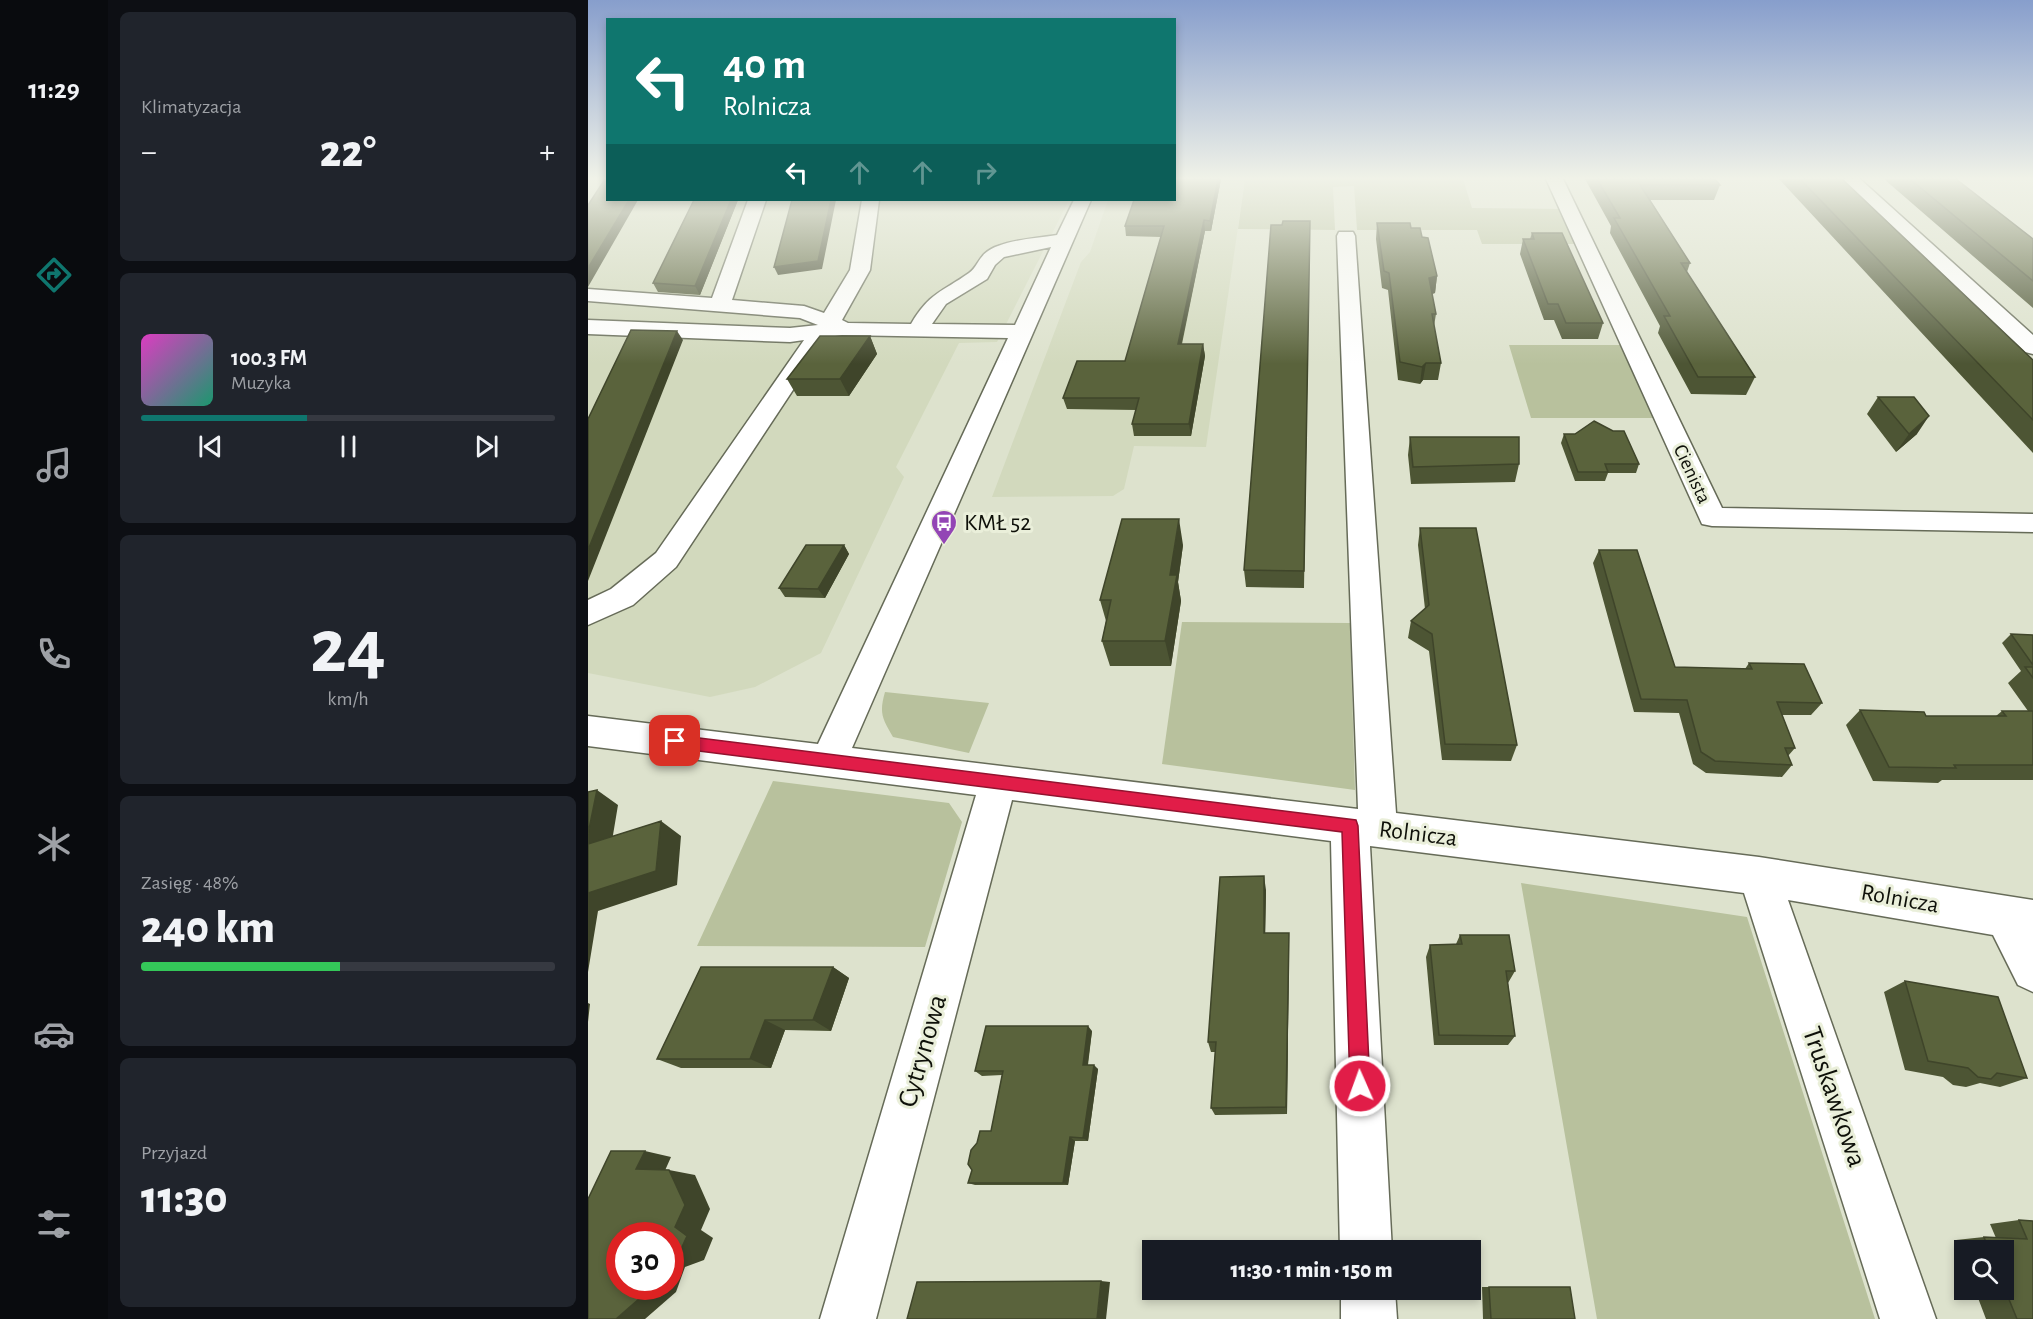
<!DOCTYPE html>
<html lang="pl">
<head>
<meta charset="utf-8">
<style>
  :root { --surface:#171b24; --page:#20242c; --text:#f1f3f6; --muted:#9ea1a6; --line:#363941; --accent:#0f766e }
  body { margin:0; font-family:"Alegreya Sans",sans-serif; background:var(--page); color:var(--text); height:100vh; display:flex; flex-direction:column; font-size:22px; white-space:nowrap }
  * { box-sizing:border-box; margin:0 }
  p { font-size:20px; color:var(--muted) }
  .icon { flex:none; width:33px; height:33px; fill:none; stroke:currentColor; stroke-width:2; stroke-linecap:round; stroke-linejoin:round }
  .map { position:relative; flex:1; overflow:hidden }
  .sheet { display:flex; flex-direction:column; gap:12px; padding:12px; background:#0d0f14; width:480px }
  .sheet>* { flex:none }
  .guide { position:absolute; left:18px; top:18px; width:570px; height:183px; border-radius:0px; box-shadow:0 3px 9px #0003; background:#0f766e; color:#fff; overflow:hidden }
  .fabs { position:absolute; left:1366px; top:1240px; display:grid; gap:12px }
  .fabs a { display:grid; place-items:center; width:60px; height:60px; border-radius:0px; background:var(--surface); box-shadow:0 3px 9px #0003; font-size:30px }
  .speed { position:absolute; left:18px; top:1222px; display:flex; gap:12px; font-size:30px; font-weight:700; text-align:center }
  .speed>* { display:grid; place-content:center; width:78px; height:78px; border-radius:50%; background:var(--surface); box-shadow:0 3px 9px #0003; line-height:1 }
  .speed .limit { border:9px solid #d22; background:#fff; color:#111 }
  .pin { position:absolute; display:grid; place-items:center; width:51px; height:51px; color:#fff; margin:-26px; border-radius:12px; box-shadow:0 3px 9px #0006 }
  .me { position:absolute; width:66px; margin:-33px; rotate:358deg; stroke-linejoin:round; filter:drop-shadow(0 0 4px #0008) }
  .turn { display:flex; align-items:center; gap:21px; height:126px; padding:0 18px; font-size:27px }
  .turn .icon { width:78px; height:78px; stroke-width:2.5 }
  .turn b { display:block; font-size:42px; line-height:51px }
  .lanes { display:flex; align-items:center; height:57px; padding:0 18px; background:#0003; justify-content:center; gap:30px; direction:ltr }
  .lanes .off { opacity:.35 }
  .big { font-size:45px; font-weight:800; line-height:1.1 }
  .sheet .widget { flex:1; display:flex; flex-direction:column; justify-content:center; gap:9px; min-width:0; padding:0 21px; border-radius:9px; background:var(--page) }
  .sheet .dial { align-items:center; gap:0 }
  .dial b { font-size:78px; line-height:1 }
  .song { display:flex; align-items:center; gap:18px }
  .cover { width:72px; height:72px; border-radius:9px; background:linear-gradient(135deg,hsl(310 70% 55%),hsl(160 70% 35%)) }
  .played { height:6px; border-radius:3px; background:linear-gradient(90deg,var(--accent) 40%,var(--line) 40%) }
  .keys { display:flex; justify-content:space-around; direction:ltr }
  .heat { display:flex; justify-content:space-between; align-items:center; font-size:33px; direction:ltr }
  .charge { height:9px; border-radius:4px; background:linear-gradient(90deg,#34c759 48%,var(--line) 0) }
  .trip { position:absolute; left:554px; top:1240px; width:339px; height:60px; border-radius:0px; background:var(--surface); box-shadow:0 3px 9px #0003; font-weight:800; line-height:60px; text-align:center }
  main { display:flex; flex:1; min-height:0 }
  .menu { display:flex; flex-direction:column; width:108px; justify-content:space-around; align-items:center; background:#090b0e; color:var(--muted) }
  .menu .icon { width:42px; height:42px }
  .menu .on { color:var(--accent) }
  .menu b { font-size:27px; color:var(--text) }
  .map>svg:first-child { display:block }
  .built { fill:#d2d9bd }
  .green { fill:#b8c19d }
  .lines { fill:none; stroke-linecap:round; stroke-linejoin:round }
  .minor-casing { stroke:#666b58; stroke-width:3 }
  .minor { fill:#fff; fill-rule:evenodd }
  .wall { fill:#4d5534 }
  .shaded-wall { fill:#3f452a }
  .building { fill:#5a633c; stroke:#3f452a; stroke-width:1.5 }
  .route { fill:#e11d48; stroke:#92132f; stroke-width:1.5 }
  .labels { text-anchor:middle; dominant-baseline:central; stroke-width:6; stroke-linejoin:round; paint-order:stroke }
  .far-street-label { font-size:20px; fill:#0e1009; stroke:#eaefda }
  .poi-label { font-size:24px; fill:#0e1009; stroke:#eaefda; text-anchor:start }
  .street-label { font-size:24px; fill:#0e1009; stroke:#eaefda }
  .near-street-label { font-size:28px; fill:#0e1009; stroke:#eaefda }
</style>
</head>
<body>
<main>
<nav class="menu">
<b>11:29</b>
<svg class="icon on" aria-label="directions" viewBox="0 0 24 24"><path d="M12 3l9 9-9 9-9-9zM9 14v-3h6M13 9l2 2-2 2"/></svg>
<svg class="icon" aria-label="music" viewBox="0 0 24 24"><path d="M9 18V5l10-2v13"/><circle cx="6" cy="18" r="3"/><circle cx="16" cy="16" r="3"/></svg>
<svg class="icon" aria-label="phone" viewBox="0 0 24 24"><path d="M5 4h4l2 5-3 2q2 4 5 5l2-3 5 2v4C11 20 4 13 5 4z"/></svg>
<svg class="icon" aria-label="climate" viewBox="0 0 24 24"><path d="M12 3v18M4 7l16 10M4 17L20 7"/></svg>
<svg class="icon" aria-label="car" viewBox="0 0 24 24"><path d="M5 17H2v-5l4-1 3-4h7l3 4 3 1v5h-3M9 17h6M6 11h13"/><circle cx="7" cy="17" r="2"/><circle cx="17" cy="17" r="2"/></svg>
<svg class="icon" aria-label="filters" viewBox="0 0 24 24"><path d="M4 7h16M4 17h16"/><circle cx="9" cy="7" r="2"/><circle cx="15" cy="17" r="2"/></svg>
</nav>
<section class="sheet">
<div class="widget"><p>Klimatyzacja</p>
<div class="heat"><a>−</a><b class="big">22°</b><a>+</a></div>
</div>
<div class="widget">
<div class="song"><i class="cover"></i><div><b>100.3 FM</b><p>Muzyka</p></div></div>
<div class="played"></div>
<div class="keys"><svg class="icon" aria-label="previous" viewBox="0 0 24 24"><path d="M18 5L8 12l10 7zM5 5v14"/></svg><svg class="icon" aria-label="pause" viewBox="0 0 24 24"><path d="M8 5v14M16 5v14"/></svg><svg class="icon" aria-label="next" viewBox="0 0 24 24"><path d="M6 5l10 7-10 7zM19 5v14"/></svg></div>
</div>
<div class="widget dial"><b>24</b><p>km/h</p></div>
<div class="widget"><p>Zasięg · 48%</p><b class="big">240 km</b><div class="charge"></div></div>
<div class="widget"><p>Przyjazd</p><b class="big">11:30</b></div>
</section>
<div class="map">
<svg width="1445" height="1319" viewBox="0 0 1445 1319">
  <rect width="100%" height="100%" fill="#dde2cd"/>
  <path class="built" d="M0,179h19l1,21h461l-72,142 -38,1 -63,124 8,10 -83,176 -66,34 -45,10 -122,-24z
    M587,179h70l-39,268 -72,-1 -10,43 -11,7 -121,1 89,-235 9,-10 18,-52h66z"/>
  <path class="green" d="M657,179h218l9,29 88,1 15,35h-93l-5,-14h-120l-3,-44 -21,1 2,43 -97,-1z
    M921,345h113l34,73h-125z
    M594,622l168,1 5,167 -193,-26z
    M297,692l104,11 -20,50 -76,-16c-11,-19 -14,-24 -8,-45z
    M185,781l176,22 13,19 -37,125 -228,-1z
    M933,883l226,34 128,402h-278z"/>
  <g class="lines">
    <defs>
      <path id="minor" d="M958,179h17l159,329 311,6v18l-321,-6 -10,-2z
        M1254,179h18l173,156v19l-8,-2z
        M160,200h18l-34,100 72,6 20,7 26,-43 12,-70h17l-9,70 -28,50 6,3 63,1c18,-31 31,-32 58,-51 11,-8 9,-20 29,-27 18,-7 40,-8 59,-11l17,-35h17l-239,548 506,61 -21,-573 2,-4h14l2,4 41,577 363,44 274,43v92l-15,-7 -25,-50 -205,-35 148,419h-56l-136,-426 -374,-47 22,405h-52l-9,-410 -319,-41 -136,519h-56l156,-524 -388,-49v-30l230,28 190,-406 -166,-3 -14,2 -152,230 -43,38 -45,20v-25l23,-11 45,-36 148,-213 -14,2 -202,-8v-14l202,8 28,-3 -18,-7 -212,-17v-12l124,9zM463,247l-36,78 -83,-1 14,-20 41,-25 8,-14 9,-8z
        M753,1290h54l2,29h-56z"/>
    </defs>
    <use href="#minor" class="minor-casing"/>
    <use href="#minor" class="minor"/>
  </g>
  <path class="wall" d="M586,179h47l-10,52h-6l-23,113h21l2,12 -14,80h-57l-2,-12 4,-14 -69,-1 -4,-11 62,-37 36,-124 -35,-1 -1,-10z
    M997,179h130l5,6 -6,15h-64l40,63 -3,9 68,105 -9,18 -55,-1 -33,-61 2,-7 -50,-93 1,-7z
    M1191,179h63l191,181v93z
    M1296,179h72l77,60v69z
    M106,200h44l-38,95 -42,-3 -5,-9z
    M722,221l-6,367 -58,-1 -2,-17 38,-345z
    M789,223l34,5 11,9 15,39 -2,17 -3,1 4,20 -2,12 7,37 -3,17h-15l-3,4 -22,-4 -10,-90 -6,-2 -6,-49z
    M944,233l71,90 -5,16h-36l-8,-19h-10l-24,-66 3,-15h7z
    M282,336l7,18 -28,42h-52l-10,-17z
    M1290,397l39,37 -21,18 -29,-38z
    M976,434l75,30 -3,9h-28l-3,8h-30l-14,-38z
    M822,437l109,27 -4,18 -104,2 -3,-29z
    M832,528l97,217 -6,16 -69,-1 -13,-109 -21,-13 3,-17 14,-12 -7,-64z
    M256,545l5,9 -24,44 -40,-1 -6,-9z
    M595,545l-5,37 3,19 -10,65h-61l-8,-25 4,-20 -6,-21z
    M1011,550l76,117 70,2 4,-6 73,40 -11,12h-29l13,33 -7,8 4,9 -10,12 -76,-4 -13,-9 -14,-51 -45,-1 -41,-149z
    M1423,634l22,1v145h-91l-4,3 -65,-2 -27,-56 14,-15 66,6h70l6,-5h26l-20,-28 13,-12 -19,-28z
    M678,890l-1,43 24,12 -2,169 -72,1 -4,-7 4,-56h-4l-3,-10z
    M872,935l55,36 -7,12 7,53 -7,9h-74l-8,-88 4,-12 26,-1z
    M245,967l16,11 -18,53 -46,-1 -14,38h-90l-24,-9z
    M1317,981l122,97 -27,9 -20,-4 -14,4 -13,-2 -10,-8 -38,-7 -21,-78z
    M504,1031l-4,34 10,4 -10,72h-13l-7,44h-93l-7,-2 23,-52 11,-56 -20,1 -7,-5z
    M1431,1220l14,1v98h-47l-11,-29h29v-39h-39v13l-9,-24 28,-3 12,1 -6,-14z
    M894,1287h7l86,32h-92z"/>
  <path class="shaded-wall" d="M630,179h3l-10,52 -1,-10z
    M41,200h9l-50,87v-19z
    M143,200h7l-38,95 -5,-9z
    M243,200h5l-14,69 -44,6 -4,-8z
    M616,220l1,11 -26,124 -1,-11z
    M849,276l-2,17 -8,2 2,-17z
    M89,331l6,9 -95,241v-31z
    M282,336l7,18 -28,42 -9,-17z
    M615,344l2,12 -14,80 -2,-12z
    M838,363l-3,17 -3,4 2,-17z
    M1341,416l-12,18 -21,18 13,-18z
    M591,519l4,26 -5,37 3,19 -10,65 -6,-25 5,-66z
    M256,545l5,9 -24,44 -7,-9z
    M9,790l21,15 -9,54 -21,-13v-12z
    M73,821l20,15 -4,49 -79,26 -10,61v-79z
    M676,876l2,14 -1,56 -1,-13z
    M701,933v12l-2,169 -1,-7z
    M245,967l16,11 -18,53 -18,-11z
    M0,1003l2,1 -2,18z
    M177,1020l20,10 -14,38 -21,-9z
    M500,1026l4,5 -5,38 -4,-4z
    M506,1065l4,4 -10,72 -5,-3z
    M482,1137l5,4 -7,44 -5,-2z
    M57,1151l26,6 -8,18 -27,-6z
    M81,1170l26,5 15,34 -9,21 12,8 -9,22 -19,7 -9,25 -31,27h-29l33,-32h21v-26l5,-34z
    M513,1281l9,1 -4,37h-9z"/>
  <path class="building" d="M17,179h3v21h21l-41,68v-63z
    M586,179h44l-8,42 -6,-1 -26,124h25l-14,80h-57l7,-26h-76l14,-37h48l39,-135h-39l9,-26h40z
    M1009,179h118l5,6h-80l50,78h-9l74,114h-57l-34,-61h6l-56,-98h6z
    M1212,179h42l191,181v60z
    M1322,179h46l77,60v42z
    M106,200h37l-36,86 -42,-3z
    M204,200h39l-13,61 -44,6z
    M695,221h27l-6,350 -60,-1 27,-345h11z
    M789,223h33l1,5h9l2,9 6,1 9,38 -8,2 7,36h-4l9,49h-15l-4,4 -22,-5 -11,-89 -5,-2z
    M944,233h30l41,90h-37l-8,-19h-10l-25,-65h11z
    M43,330l46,1 -89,219v-131z
    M232,336h50l-30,43h-53z
    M1290,397h36l15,19 -20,18z
    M1006,421l19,10h11l15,33h-34l3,8h-30l-14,-38h11z
    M822,437h109v27l-106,3z
    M534,519h57l-9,56h7l-12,66h-63l9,-41h-11z
    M832,528h56l41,217 -72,-1 -13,-110 -21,-13 18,-16z
    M218,545h38l-26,44 -39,-1z
    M1011,550h38l38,117 77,2 -3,-6 55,1 18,39 -45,-1 18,46h-10l7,17 -77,-4 -14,-9 -14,-52 -46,-1z
    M1423,634l22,1v30z
    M1437,667h8v11z
    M1272,710l64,2 2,4h80l-4,-5h31v54h-79l2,3 -67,-1z
    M9,790l-9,44v-42z
    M73,821l-5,50 -68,22v-49z
    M676,876v57h25l-3,174 -75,1 5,-66h-8l12,-165z
    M872,935h49l6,36h-9l9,65 -76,-1 -9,-90 32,-1z
    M113,967h132l-20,53h-48l-15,39h-93z
    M1317,981l93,16 29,81 -30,-5 -6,6 -13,-2 -10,-9 -40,-7z
    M398,1026h102l-5,39h11l-11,73 -13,-1 -7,46h-95l4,-13 -4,-6 3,-14 6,-7 3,-12h11l12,-60h-28z
    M23,1151h34l-9,18 33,1 16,35 -10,22 12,9 -10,22 -7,3v-25h-50v51h29l-1,4 -32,28h-28v-120z
    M1431,1220l14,1v98h-16l-13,-32v-36h-15l-5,-14 43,2z
    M513,1281l-4,38h-190l10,-37z
    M901,1287h81l5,32h-84z"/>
  <linearGradient id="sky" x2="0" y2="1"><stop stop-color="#879ecc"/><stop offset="0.49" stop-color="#f0f2e8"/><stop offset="1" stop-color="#f0f2e8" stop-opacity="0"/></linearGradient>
  <rect width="1445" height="364" fill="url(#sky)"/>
  <path class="route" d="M87,735l681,85 2,6 12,260 -3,6 -7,3 -7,-3 -3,-6 -8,-254 -667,-84 -5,-2 -2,-5 2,-4z"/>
  <defs>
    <symbol id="bus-pin" viewBox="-11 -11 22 30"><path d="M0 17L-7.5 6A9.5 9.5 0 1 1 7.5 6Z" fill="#9345b5" stroke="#eaefda"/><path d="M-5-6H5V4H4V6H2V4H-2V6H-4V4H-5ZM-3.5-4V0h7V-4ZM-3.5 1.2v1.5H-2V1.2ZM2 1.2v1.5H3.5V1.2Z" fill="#fff"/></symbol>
  </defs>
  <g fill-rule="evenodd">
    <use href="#bus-pin" x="341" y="508" width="30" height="40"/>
  </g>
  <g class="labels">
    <g class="far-street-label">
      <text transform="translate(1104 474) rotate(65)">Cienista</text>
    </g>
    <g class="poi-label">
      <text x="376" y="523">KMŁ 52</text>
    </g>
    <g class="street-label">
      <text transform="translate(830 834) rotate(7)">Rolnicza</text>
      <text transform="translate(1312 899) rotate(10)">Rolnicza</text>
    </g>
    <g class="near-street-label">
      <text transform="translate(335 1051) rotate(-74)">Cytrynowa</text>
      <text transform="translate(1246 1097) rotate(71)">Truskawkowa</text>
    </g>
  </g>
</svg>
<div class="fabs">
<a><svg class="icon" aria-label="search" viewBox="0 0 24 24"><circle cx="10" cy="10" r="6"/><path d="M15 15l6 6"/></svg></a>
</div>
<div class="speed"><div class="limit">30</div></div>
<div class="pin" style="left:87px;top:741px;background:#d93025"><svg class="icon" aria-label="arrive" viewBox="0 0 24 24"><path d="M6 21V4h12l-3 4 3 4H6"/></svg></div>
<svg class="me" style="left:772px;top:1086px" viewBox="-20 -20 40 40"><circle r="17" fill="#e11d48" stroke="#fff" stroke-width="3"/><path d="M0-11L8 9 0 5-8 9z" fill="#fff"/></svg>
<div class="trip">11:30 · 1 min · 150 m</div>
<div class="guide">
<div class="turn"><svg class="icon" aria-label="left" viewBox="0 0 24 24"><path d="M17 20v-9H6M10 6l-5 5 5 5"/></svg><div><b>40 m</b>Rolnicza</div></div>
<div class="lanes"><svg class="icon" aria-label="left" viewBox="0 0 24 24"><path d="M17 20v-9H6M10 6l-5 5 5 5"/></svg><svg class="icon off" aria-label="ahead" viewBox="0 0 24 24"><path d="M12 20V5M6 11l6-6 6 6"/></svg><svg class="icon off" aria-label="ahead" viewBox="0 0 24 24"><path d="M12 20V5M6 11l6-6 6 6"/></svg><svg class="icon off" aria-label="right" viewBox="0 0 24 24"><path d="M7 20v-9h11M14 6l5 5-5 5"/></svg></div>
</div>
</div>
</main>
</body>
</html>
